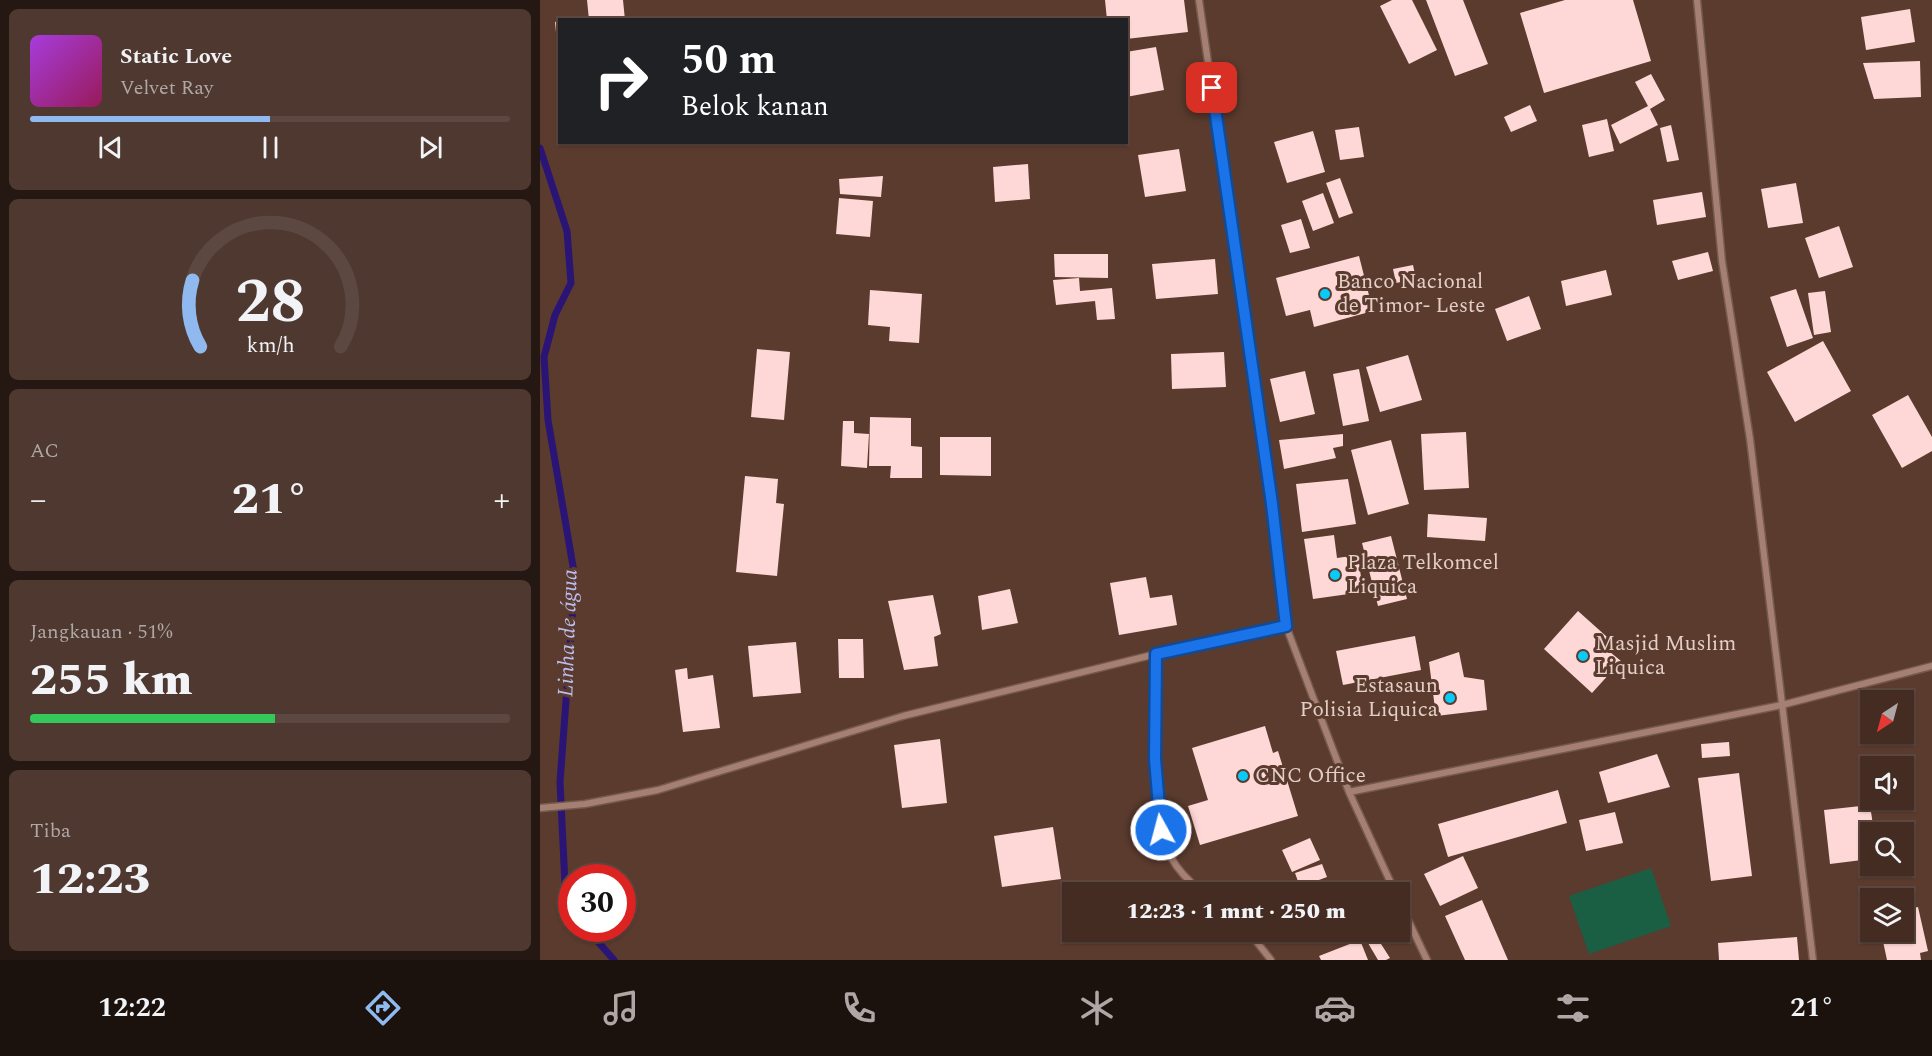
<!DOCTYPE html>
<html lang="id">
<head>
<meta charset="utf-8">
<style>
  :root { --surface:#442c22; --page:#4e382f; --text:#f1f3f6; --muted:#afa7a5; --line:#5c4840; --accent:#90b9f0 }
  body { margin:0; font-family:Spectral,serif; background:var(--page); color:var(--text); height:100vh; display:flex; flex-direction:column; font-size:22px; white-space:nowrap }
  * { box-sizing:border-box; margin:0 }
  p { font-size:20px; color:var(--muted) }
  .icon { flex:none; width:33px; height:33px; fill:none; stroke:currentColor; stroke-width:2; stroke-linecap:round; stroke-linejoin:round }
  .map { position:relative; flex:1; overflow:hidden }
  .details { display:flex; flex-direction:column; gap:9px; padding:9px; background:#251813; width:540px }
  .details>* { flex:none }
  .top-card { position:absolute; left:18px; top:18px; width:570px; height:126px; border-radius:0px; box-shadow:0 2px 4px #0004,0 0 0 2px var(--line); background:#202124; color:#fff; overflow:hidden }
  .needle { width:39px; rotate:216deg }
  .tools { position:absolute; left:1320px; top:690px; display:grid; gap:12px }
  .tools a { display:grid; place-items:center; width:54px; height:54px; border-radius:0px; background:var(--surface); box-shadow:0 2px 4px #0004,0 0 0 2px var(--line); font-size:30px }
  .speed { position:absolute; left:18px; top:864px; display:flex; gap:12px; font-size:30px; font-weight:700; text-align:center }
  .speed>* { display:grid; place-content:center; width:78px; height:78px; border-radius:50%; background:var(--surface); box-shadow:0 2px 4px #0004,0 0 0 2px var(--line); line-height:1 }
  .speed .limit { border:9px solid #d22; background:#fff; color:#111 }
  .pin { position:absolute; display:grid; place-items:center; width:51px; height:51px; color:#fff; margin:-26px; border-radius:12px; box-shadow:0 3px 9px #0006 }
  .me { position:absolute; width:66px; margin:-33px; rotate:353deg; stroke-linejoin:round; filter:drop-shadow(0 0 4px #0008) }
  .turn { display:flex; align-items:center; gap:21px; height:126px; padding:0 24px; font-size:27px }
  .turn .icon { width:78px; height:78px; stroke-width:2.5 }
  .turn b { display:block; font-size:42px; line-height:51px }
  .big { font-size:45px; font-weight:800; line-height:1.1 }
  .details .widget { flex:1; display:flex; flex-direction:column; justify-content:center; gap:9px; min-width:0; padding:0 21px; border-radius:9px; background:var(--page) }
  .details .dial { align-items:center; gap:0 }
  .dial svg { height:156px; overflow:visible; fill:none; stroke:var(--line); stroke-width:7; stroke-linecap:round; text-anchor:middle }
  .dial text { fill:var(--text); stroke:none }
  .song { display:flex; align-items:center; gap:18px }
  .cover { width:72px; height:72px; border-radius:9px; background:linear-gradient(135deg,hsl(280 70% 55%),hsl(330 70% 35%)) }
  .played { height:6px; border-radius:3px; background:linear-gradient(90deg,var(--accent) 50%,var(--line) 50%) }
  .keys { display:flex; justify-content:space-around; direction:ltr }
  .heat { display:flex; justify-content:space-between; align-items:center; font-size:33px; direction:ltr }
  .charge { height:9px; border-radius:4px; background:linear-gradient(90deg,#34c759 51%,var(--line) 0) }
  .trip { position:absolute; left:522px; top:882px; width:348px; height:60px; border-radius:0px; background:var(--surface); box-shadow:0 2px 4px #0004,0 0 0 2px var(--line); font-weight:800; line-height:60px; text-align:center }
  .dock { display:flex; height:96px; justify-content:space-around; align-items:center; background:#1b120e; color:var(--muted) }
  .dock .icon { width:42px; height:42px }
  .dock .selected { color:var(--accent) }
  .dock b { font-size:27px; color:var(--text) }
  main { display:flex; flex:1; min-height:0 }
  .map>svg:first-child { display:block }
  .green { fill:#1a5f44 }
  .lines { fill:none; stroke-linecap:round; stroke-linejoin:round }
  .stream { stroke:#2a1475; stroke-width:7 }
  .building { fill:#fdd8d6 }
  .street-casing { stroke:#74594e; stroke-width:9 }
  .street { stroke:#a57f71; stroke-width:6 }
  .route-casing { stroke:#114b97; stroke-width:15 }
  .route { stroke:#1a73e8; stroke-width:10 }
  .poi-dot { fill:#08cbf9; stroke:#5b3b2e; stroke-width:2 }
  .labels { text-anchor:middle; dominant-baseline:central; stroke-width:6; stroke-linejoin:round; paint-order:stroke }
  .poi-label { font-size:21px; fill:#e4cfc7; stroke:#5b3b2e; text-anchor:start }
  .water-label { font-size:22px; font-style:italic; fill:#bcbef1; stroke:#5b3b2e }
</style>
</head>
<body>
<main>
<section class="details">
<div class="widget">
<div class="song"><i class="cover"></i><div><b>Static Love</b><p>Velvet Ray</p></div></div>
<div class="played"></div>
<div class="keys"><svg class="icon" aria-label="previous" viewBox="0 0 24 24"><path d="M18 5L8 12l10 7zM5 5v14"/></svg><svg class="icon" aria-label="pause" viewBox="0 0 24 24"><path d="M8 5v14M16 5v14"/></svg><svg class="icon" aria-label="next" viewBox="0 0 24 24"><path d="M6 5l10 7-10 7zM19 5v14"/></svg></div>
</div>
<div class="widget dial"><svg viewBox="0 0 100 80">
<path d="M14 69A42 42 0 1 1 86 69"/>
<path d="M14 69A42 42 0 0 1 10 35" stroke="#90b9f0"/>
<text x="50" y="56" font-size="32" font-weight="700">28</text>
<text x="50" y="72" font-size="11">km/h</text>
</svg></div>
<div class="widget"><p>AC</p>
<div class="heat"><a>−</a><b class="big">21°</b><a>+</a></div>
</div>
<div class="widget"><p>Jangkauan · 51%</p><b class="big">255 km</b><div class="charge"></div></div>
<div class="widget"><p>Tiba</p><b class="big">12:23</b></div>
</section>
<div class="map">
<svg width="1392" height="960" viewBox="0 0 1392 960">
  <rect width="100%" height="100%" fill="#5b3b2e"/>
  <path class="green" d="M1111,868l20,58 -82,28 -20,-58z"/>
  <g class="lines">
    <path class="stream" d="M0,148l27,83 4,52 -16,32 -11,42 4,63 27,158 -15,204 6,123 6,6
      M46,928l28,32"/>
  </g>
  <path class="building" d="M47,0h36l2,20h-36z
    M565,0h79l4,32 -62,7v-19h-19z
    M852,0h20l25,50 -28,14 -29,-58z
    M886,0h37l25,64 -33,12z
    M1025,0h68l18,61 -107,32 -24,-80z
    M1370,9l5,33 -49,8 -5,-33z
    M20,21v32h-2l-3,-31z
    M616,47l8,43 -38,7v-45z
    M1380,61l1,36 -47,2 -11,-36z
    M1111,74l14,26 -15,9 8,16 -38,19 -9,-19 37,-19 -13,-24z
    M990,105l7,16 -26,11 -7,-15z
    M1067,119l7,32 -25,6 -7,-32z
    M1131,125l8,35 -12,2 -7,-34z
    M819,127l5,30 -24,3 -5,-30z
    M773,131l12,41 -38,11 -13,-41z
    M639,149l7,42 -41,6 -7,-42z
    M488,164l2,35 -35,3 -2,-35z
    M343,176l-2,21 -41,-3 -1,-15z
    M800,178l13,35 -14,5 -13,-35z
    M1256,183l7,40 -35,5 -7,-39z
    M1162,192l4,25 -49,8 -4,-25z
    M783,193l11,30 -21,8 -11,-30z
    M299,198l34,3 -3,36 -34,-3z
    M761,219l9,29 -20,5 -9,-28z
    M1299,226l14,41 -34,11 -14,-40z
    M1168,252l5,19 -35,9 -6,-19z
    M514,254h54v24l-53,-1z
    M819,256l14,55 -59,16 -4,-17 -24,6 -10,-38z
    M675,259l3,35 -62,5 -4,-35z
    M873,265l3,14 -20,4 -3,-14z
    M1066,270l6,25 -46,11 -5,-25z
    M539,278l1,13 32,-3 3,31 -18,1 -2,-19 -39,4 -3,-25z
    M1256,289l17,49 -26,9 -17,-50z
    M330,290l52,4 -3,49 -30,-2 1,-14 -22,-2z
    M1285,291l6,41 -17,3 -6,-42z
    M989,296l12,33 -34,12 -12,-32z
    M1283,341l28,50 -56,31 -28,-50z
    M217,349l33,3 -6,68 -33,-3z
    M684,352l2,35 -54,2 -1,-35z
    M868,355l14,45 -42,12 -14,-45z
    M819,369l10,52 -26,5 -10,-52z
    M765,371l10,43 -35,8 -10,-43z
    M1368,395l24,42v14l-30,17 -30,-53z
    M330,417l41,1v28l11,1v31h-32l1,-12h-22z
    M303,421h11v12l15,1 -2,34 -26,-2z
    M926,432l3,56 -45,2 -3,-56z
    M803,434v12l-10,2 3,10 -52,11 -5,-29z
    M400,437h51v39l-51,-1z
    M851,440l18,64 -41,11 -17,-65z
    M205,476l33,3 -2,24 8,1 -7,72 -41,-4z
    M808,479l8,45 -54,8 -6,-48z
    M888,514l59,4 -2,23 -58,-4z
    M794,535l3,23 21,-3 5,37 -50,7 -9,-60z
    M851,536l16,63 -29,7 -16,-63z
    M606,577l4,21 22,-3 5,30 -58,10 -9,-52z
    M470,589l8,34 -36,7 -4,-34z
    M393,595l8,39 -7,3 4,29 -34,4 -16,-69z
    M1038,611l38,34 -6,7 11,9 -29,32 -48,-44z
    M875,636l6,34 -78,15 -7,-34z
    M298,639h25l1,39h-25z
    M256,642l5,51 -48,4 -5,-51z
    M919,652l5,25 20,3 3,30 -51,6 -7,-54z
    M147,668l1,11 25,-4 7,53 -37,4 -8,-62z
    M725,726l8,27 5,-2 20,65 -98,29 -12,-39 20,-6 -16,-52z
    M400,739l7,64 -45,5 -8,-63z
    M1189,742l1,14 -28,2 -1,-14z
    M1117,754l13,33 -62,16 -9,-31z
    M1199,773l13,103 -41,5 -13,-103z
    M1018,790l9,33 -119,34 -10,-33z
    M1330,805l4,27h-4v27l-40,5 -6,-54z
    M1075,812l8,31 -37,8 -7,-31z
    M513,827l8,52 -59,8 -8,-51z
    M770,838l10,22 -28,12 -10,-22z
    M923,856l15,32 -38,18 -16,-32z
    M782,864l5,13 -27,10 -5,-14z
    M942,900l26,60h-43l-20,-44z
    M1378,907l10,44 -8,2 1,7h-34l-6,-28h23v-22z
    M834,933l16,25 -4,2h-8l-13,-22z
    M1257,937l2,23h-80l-1,-17z
    M820,940l8,20h-47l-2,-4z"/>
  <g class="lines">
    <defs>
      <path id="street" d="M659,0l73,504 14,122 63,166 46,100
        M1157,0l25,261 28,178 63,521
        M616,654c-2,56 -10,156 16,205 7,13 19,24 30,33
        M809,792l433,-87 150,-39
        M0,808l45,-4 73,-14 245,-74 253,-62 130,-28
        M860,903l27,57
        M709,932l22,28"/>
    </defs>
    <use href="#street" class="street-casing"/>
    <use href="#street" class="street"/>
  </g>
  <g class="lines">
    <defs>
      <path id="route" d="M621,830l-6,-71 1,-105 130,-28 -14,-122 -60,-416"/>
    </defs>
    <use href="#route" class="route-casing"/>
    <use href="#route" class="route"/>
  </g>
  <g class="poi-dot">
    <circle cx="785" cy="294" r="6"/>
    <circle cx="795" cy="575" r="6"/>
    <circle cx="1043" cy="656" r="6"/>
    <circle cx="910" cy="698" r="6"/>
    <circle cx="703" cy="776" r="6"/>
  </g>
  <g class="labels">
    <g class="poi-label">
      <text x="797" y="282">Banco Nacional<tspan x="797" dy="24">de Timor- Leste</tspan></text>
      <text x="807" y="563">Plaza Telkomcel<tspan x="807" dy="24">Liquica</tspan></text>
      <text x="1055" y="644">Masjid Muslim<tspan x="1055" dy="24">Liquica</tspan></text>
      <text x="898" y="686" text-anchor="end">Estasaun<tspan x="898" dy="24">Polisia Liquica</tspan></text>
      <text x="715" y="776">CNC Office</text>
    </g>
    <g class="water-label">
      <text transform="translate(28 633) rotate(-88)">Linha de água</text>
    </g>
  </g>
</svg>
<div class="tools">
<a><svg class="needle" viewBox="-14 -14 28 28"><path d="M0-13l5 13h-10z" fill="#e53935"/><path d="M0 13l5-13h-10z" fill="#afa7a5"/></svg></a>
<a><svg class="icon" aria-label="sound" viewBox="0 0 24 24"><path d="M4 9h4l5-4v14l-5-4H4zM17 9q2 3 0 6"/></svg></a>
<a><svg class="icon" aria-label="search" viewBox="0 0 24 24"><circle cx="10" cy="10" r="6"/><path d="M15 15l6 6"/></svg></a>
<a><svg class="icon" aria-label="layers" viewBox="0 0 24 24"><path d="M12 4l9 5-9 5-9-5zM3 14l9 5 9-5"/></svg></a>
</div>
<div class="speed"><div class="limit">30</div></div>
<div class="pin" style="left:672px;top:88px;background:#d93025"><svg class="icon" aria-label="arrive" viewBox="0 0 24 24"><path d="M6 21V4h12l-3 4 3 4H6"/></svg></div>
<svg class="me" style="left:621px;top:830px" viewBox="-20 -20 40 40"><circle r="17" fill="#1a73e8" stroke="#fff" stroke-width="3"/><path d="M0-11L8 9 0 5-8 9z" fill="#fff"/></svg>
<div class="trip">12:23 · 1 mnt · 250 m</div>
<div class="top-card">
<div class="turn"><svg class="icon" aria-label="right" viewBox="0 0 24 24"><path d="M7 20v-9h11M14 6l5 5-5 5"/></svg><div><b>50 m</b>Belok kanan</div></div>
</div>
</div>
</main>
<nav class="dock">
<b>12:22</b>
<svg class="icon selected" aria-label="directions" viewBox="0 0 24 24"><path d="M12 3l9 9-9 9-9-9zM9 14v-3h6M13 9l2 2-2 2"/></svg>
<svg class="icon" aria-label="music" viewBox="0 0 24 24"><path d="M9 18V5l10-2v13"/><circle cx="6" cy="18" r="3"/><circle cx="16" cy="16" r="3"/></svg>
<svg class="icon" aria-label="phone" viewBox="0 0 24 24"><path d="M5 4h4l2 5-3 2q2 4 5 5l2-3 5 2v4C11 20 4 13 5 4z"/></svg>
<svg class="icon" aria-label="climate" viewBox="0 0 24 24"><path d="M12 3v18M4 7l16 10M4 17L20 7"/></svg>
<svg class="icon" aria-label="car" viewBox="0 0 24 24"><path d="M5 17H2v-5l4-1 3-4h7l3 4 3 1v5h-3M9 17h6M6 11h13"/><circle cx="7" cy="17" r="2"/><circle cx="17" cy="17" r="2"/></svg>
<svg class="icon" aria-label="filters" viewBox="0 0 24 24"><path d="M4 7h16M4 17h16"/><circle cx="9" cy="7" r="2"/><circle cx="15" cy="17" r="2"/></svg>
<b>21°</b>
</nav>
</body>
</html>
